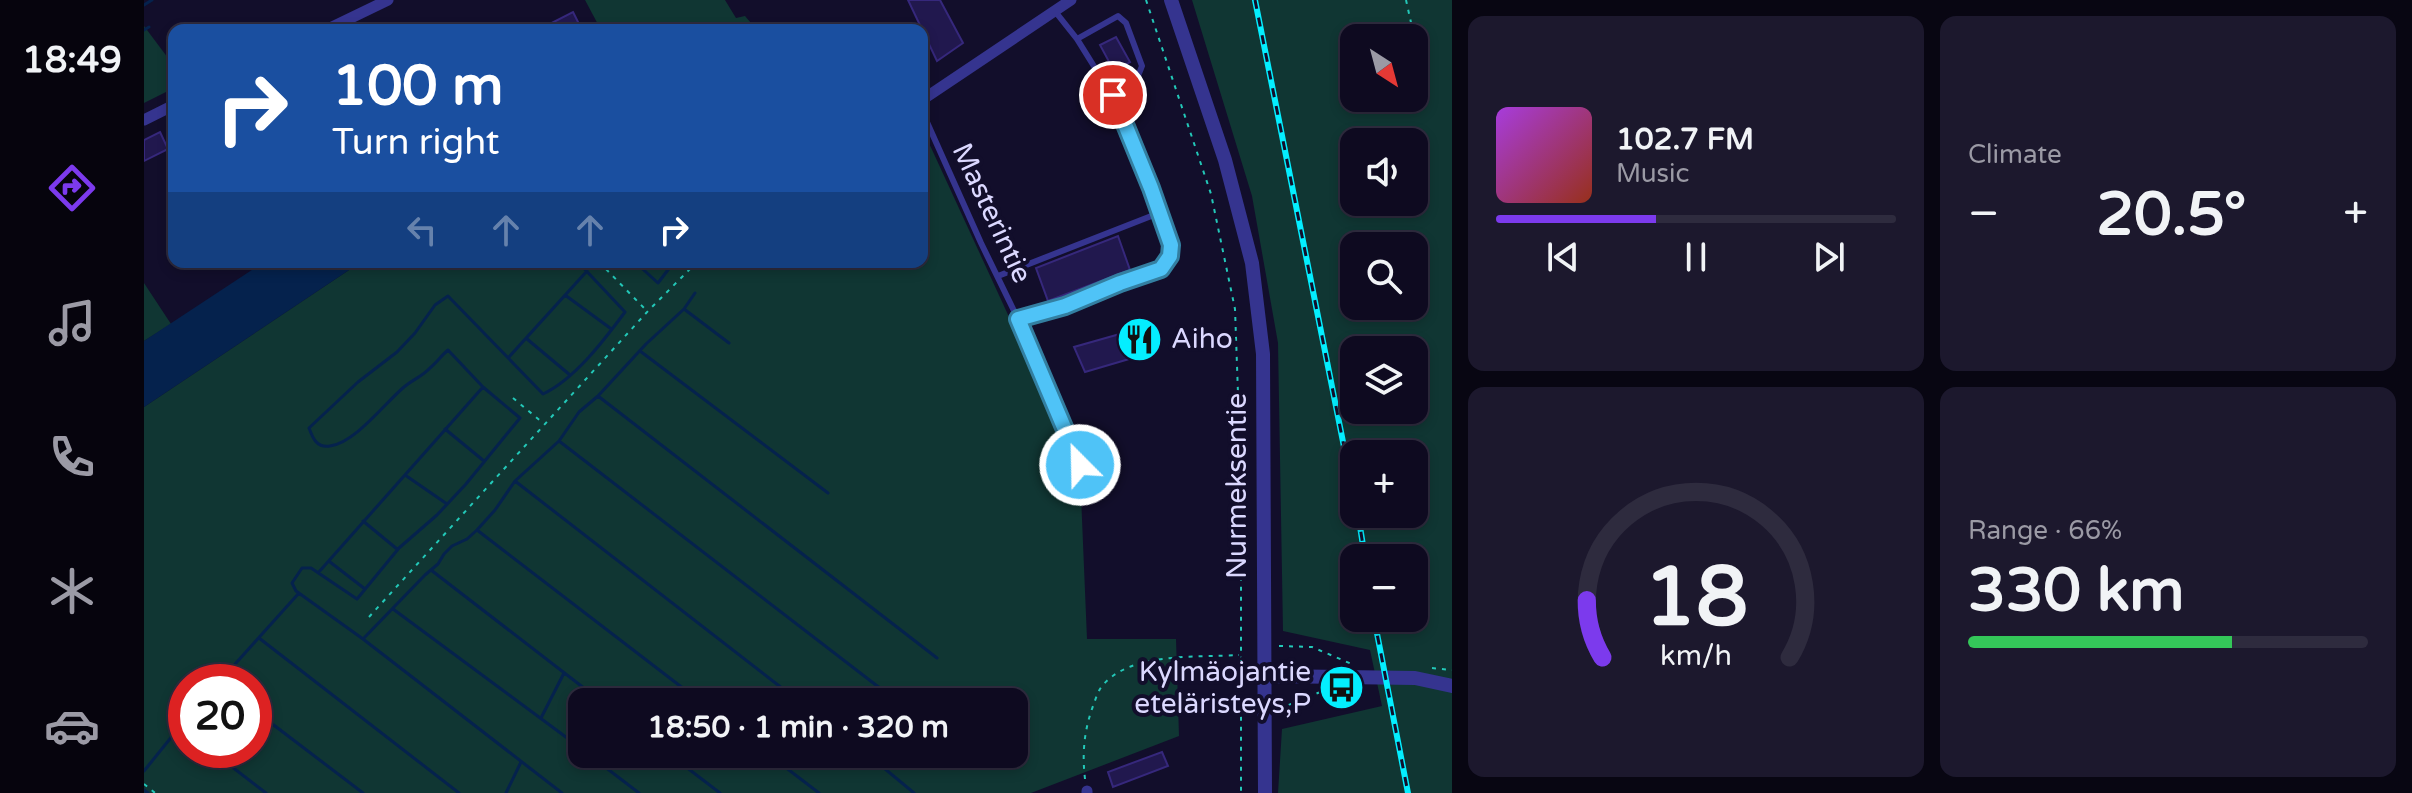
<!DOCTYPE html>
<html lang="en">
<head>
<meta charset="utf-8">
<style>
  :root { --surface:#0e0a20; --page:#1c182d; --text:#f1f3f6; --muted:#9b9aa5; --line:#2e2b3e; --accent:#7c3aed }
  body { margin:0; font-family:"Varela Round",sans-serif; background:var(--page); color:var(--text); height:100vh; display:flex; flex-direction:column; font-size:30px; white-space:nowrap }
  * { box-sizing:border-box; margin:0 }
  p { font-size:26px; color:var(--muted) }
  .icon { flex:none; width:44px; height:44px; fill:none; stroke:currentColor; stroke-width:2; stroke-linecap:round; stroke-linejoin:round }
  .map { position:relative; flex:1; overflow:hidden }
  .details { display:flex; flex-direction:column; gap:16px; padding:16px; background:#080612; width:960px }
  .details>* { flex:none }
  .top-card { position:absolute; left:24px; top:24px; width:760px; height:244px; border-radius:16px; box-shadow:0 4px 12px #0003,0 0 0 2px var(--line); background:#1a4fa0; color:#fff; overflow:hidden }
  .needle { width:52px; rotate:144deg }
  .buttons { position:absolute; left:1196px; top:24px; display:grid; gap:16px }
  .buttons a { display:grid; place-items:center; width:88px; height:88px; border-radius:16px; background:var(--surface); box-shadow:0 4px 12px #0003,0 0 0 2px var(--line); font-size:40px }
  .speed { position:absolute; left:24px; top:664px; display:flex; gap:16px; font-size:40px; font-weight:700; text-align:center }
  .speed>* { display:grid; place-content:center; width:104px; height:104px; border-radius:50%; background:var(--surface); box-shadow:0 4px 12px #0003,0 0 0 2px var(--line); line-height:1 }
  .speed .limit { border:12px solid #d22; background:#fff; color:#111 }
  .pin { position:absolute; display:grid; place-items:center; width:68px; height:68px; color:#fff; margin:-34px; border:4px solid #fff; border-radius:50%; box-shadow:0 2px 8px #0007 }
  .me { position:absolute; width:88px; margin:-44px; rotate:337deg; stroke-linejoin:round; filter:drop-shadow(0 0 6px #0008) }
  .turn { display:flex; align-items:center; gap:28px; height:168px; padding:0 32px; font-size:36px }
  .turn .icon { width:104px; height:104px; stroke-width:2.5 }
  .turn b { display:block; font-size:56px; line-height:68px }
  .lanes { display:flex; align-items:center; height:76px; padding:0 32px; background:#0003; justify-content:center; gap:40px; direction:ltr }
  .lanes .off { opacity:.35 }
  .big { font-size:60px; font-weight:800; line-height:1.1 }
  .details .widget { flex:1; display:flex; flex-direction:column; justify-content:center; gap:12px; min-width:0; padding:0 28px; border-radius:16px; background:var(--page) }
  .details .dial { align-items:center; gap:0 }
  .dial svg { height:208px; overflow:visible; fill:none; stroke:var(--line); stroke-width:7; stroke-linecap:round; text-anchor:middle }
  .dial text { fill:var(--text); stroke:none }
  .song { display:flex; align-items:center; gap:24px }
  .cover { width:96px; height:96px; border-radius:12px; background:linear-gradient(135deg,hsl(280 70% 55%),hsl(10 70% 35%)) }
  .played { height:8px; border-radius:4px; background:linear-gradient(90deg,var(--accent) 40%,var(--line) 40%) }
  .keys { display:flex; justify-content:space-around; direction:ltr }
  .heat { display:flex; justify-content:space-between; align-items:center; font-size:44px; direction:ltr }
  .charge { height:12px; border-radius:6px; background:linear-gradient(90deg,#34c759 66%,var(--line) 0) }
  .details .tiles { flex:1; display:grid; gap:16px; grid-template-columns:repeat(2,1fr) }
  .trip { position:absolute; left:424px; top:688px; width:460px; height:80px; border-radius:16px; background:var(--surface); box-shadow:0 4px 12px #0003,0 0 0 2px var(--line); font-weight:800; line-height:80px; text-align:center }
  main { display:flex; flex:1; min-height:0 }
  .tab-bar { display:flex; flex-direction:column; width:144px; justify-content:space-around; align-items:center; background:#06040d; color:var(--muted) }
  .tab-bar .icon { width:56px; height:56px }
  .tab-bar .current { color:var(--accent) }
  .tab-bar b { font-size:36px; color:var(--text) }
  .map>svg:first-child { display:block }
  .green { fill:#103633; fill-rule:evenodd }
  .water { fill:#05224d }
  .lines { fill:none; stroke-linecap:round; stroke-linejoin:round }
  .stream { stroke:#05224d; stroke-width:3 }
  .building { fill:#21184e; stroke:#36287c; stroke-width:2 }
  .path { stroke:#23c8b8; stroke-width:2; stroke-dasharray:4 6; stroke-linecap:butt }
  .service { stroke:#35348f; stroke-width:6 }
  .minor { stroke:#35348f; stroke-width:11 }
  .tertiary { stroke:#35348f; stroke-width:14 }
  .rail-casing { stroke:#04eeff; stroke-width:6 }
  .rail { stroke:#120e2b; stroke-width:3; stroke-dasharray:9; stroke-linecap:butt }
  .route-casing { stroke:#337fa1; stroke-width:20 }
  .route { stroke:#4fc3f7; stroke-width:14 }
  .labels { text-anchor:middle; dominant-baseline:central; stroke-width:8; stroke-linejoin:round; paint-order:stroke }
  .street-label { font-size:28px; fill:#dbd8ff; stroke:#120e2b }
  .poi-label { font-size:28px; fill:#dbd8ff; stroke:#120e2b; text-anchor:start }
</style>
</head>
<body>
<main>
<nav class="tab-bar">
<b>18:49</b>
<svg class="icon current" aria-label="directions" viewBox="0 0 24 24"><path d="M12 3l9 9-9 9-9-9zM9 14v-3h6M13 9l2 2-2 2"/></svg>
<svg class="icon" aria-label="music" viewBox="0 0 24 24"><path d="M9 18V5l10-2v13"/><circle cx="6" cy="18" r="3"/><circle cx="16" cy="16" r="3"/></svg>
<svg class="icon" aria-label="phone" viewBox="0 0 24 24"><path d="M5 4h4l2 5-3 2q2 4 5 5l2-3 5 2v4C11 20 4 13 5 4z"/></svg>
<svg class="icon" aria-label="climate" viewBox="0 0 24 24"><path d="M12 3v18M4 7l16 10M4 17L20 7"/></svg>
<svg class="icon" aria-label="car" viewBox="0 0 24 24"><path d="M5 17H2v-5l4-1 3-4h7l3 4 3 1v5h-3M9 17h6M6 11h13"/><circle cx="7" cy="17" r="2"/><circle cx="17" cy="17" r="2"/></svg>
</nav>
<div class="map">
<svg width="1308" height="793" viewBox="0 0 1308 793">
  <rect width="100%" height="100%" fill="#120e2b"/>
  <path class="green" d="M441,0h140l11,18 9,-2 12,14h-156z
    M1048,0h260v793h-174l4,-64 100,-23 -12,-56 -87,-19 -5,-288 -26,-147zM1210,38h60v60h-60zM1210,142h60v60h-60zM1210,246h60v60h-60zM1210,350h60v60h-60zM1210,454h60v60h-60zM1210,558h60v60h-60z
    M0,26l30,40v22l-30,15z
    M778,140l6,1 152,330 7,168h89l3,97 -148,57h-887v-386l217,-145h561zM42,682h68v68h-68zM438,702h432v52h-432z
    M0,283l27,41 -27,17z"/>
  <path class="water" d="M120,262h97l-217,145v-66z"/>
  <g class="lines">
    <path class="stream" d="M0,5l8,-5
      M0,30l5,-3
      M491,262l23,21 16,-21
      M421,295l45,33
      M540,309l45,34
      M383,339l43,36
      M496,351l188,142
      M365,357l78,-86
      M454,396l339,262
      M301,429l39,32
      M415,441l339,261
      M261,475l42,29
      M371,481l285,221
      M219,521l34,28
      M333,530l224,172
      M186,562l35,27
      M287,570l171,132
      M174,573l165,-186
      M249,609l189,140
      M115,638l200,155
      M219,639l62,-64 13,-11 6,-10 8,-8 15,-7 10,-9 18,-20 20,-29 44,-40 20,-29 19,-16 48,-52 38,-35 11,-16
      M75,682l80,-89
      M110,710l109,83
      M397,718l23,-45
      M36,727l6,5
      M66,750l56,43
      M444,754l51,39
      M525,754l51,39
      M624,754l51,39
      M723,754l47,39
      M808,754l1,6
      M0,771l42,-52
      M0,790l4,3
      M362,793l15,-31
      M418,793l-199,-154 -67,-48 -4,-8 10,-15h9l46,31 42,-51 38,-33 29,-31 54,-66 -37,-31 -35,-37c-7,6 -11,12 -18,18 -7,8 -18,12 -26,19 -19,16 -49,56 -74,59 -13,2 -17,-7 -21,-18l49,-46 39,-30 18,-19 20,-28 13,-9 95,98c32,-15 62,-55 82,-82l-47,-50"/>
  </g>
  <path class="building" d="M764,0h32l23,43 -26,18z
    M429,12l9,18h-44z
    M972,37l14,25 -16,9 -14,-26z
    M16,132l8,17 -24,12v-21z
    M974,236l12,34 -82,31 -12,-33z
    M1004,326l5,26 -68,20 -11,-25z
    M1018,752l6,14 -55,21 -5,-15z"/>
  <g class="lines">
    <path class="path" d="M1002,0l65,194 24,115 6,169v315
      M1262,0l6,27
      M455,262l48,49
      M369,398l30,25
      M225,617l279,-306 49,-49
      M1135,646l33,1 42,18
      M1288,668l20,2
      M1135,706h7l39,-16
      M941,779c-3,-26 -1,-48 8,-73 2,-5 4,-12 7,-17 26,-38 97,-31 139,-34
      M0,784l11,9"/>
    <path class="service" d="M933,39l41,-23 8,7 16,43 -6,15 -23,14
      M778,111l59,132 37,76 62,146
      M854,276l161,-63
      M874,319l47,-13 55,-23 41,-14 9,-13 1,-11 -20,-57 -36,-88 -38,-61 -23,-29"/>
    <path class="minor" d="M182,30l62,-30
      M778,100l149,-100
      M0,120l30,-15
      M943,791v2"/>
    <path class="tertiary" d="M1027,0l54,160 27,103 11,91 2,439
      M1120,676l151,2 37,8"/>
    <defs>
      <path id="rail" d="M1111,0l99,497
        M1214,514l7,44
        M1230,618l34,175"/>
    </defs>
    <use href="#rail" class="rail-casing"/>
    <use href="#rail" class="rail"/>
  </g>
  <g class="lines">
    <defs>
      <path id="route" d="M936,465l-62,-146 47,-13 55,-23 41,-14 9,-13 1,-11 -20,-57 -38,-93"/>
    </defs>
    <use href="#route" class="route-casing"/>
    <use href="#route" class="route"/>
  </g>
  <defs>
    <symbol id="restaurant-disc" viewBox="-11 -11 22 22"><circle r="9.5" fill="#04eeff" stroke="#120e2b"/><path d="M-5-6h1v4h1v-4h1v4h1v-4h1v5L-1.5 .5V6h-2V.5L-5-1ZM5-6V6H3V1.5H1.5Q1.5-4 5-6Z" fill="#111"/></symbol>
    <symbol id="bus-disc" viewBox="-11 -11 22 22"><circle r="9.5" fill="#04eeff" stroke="#120e2b"/><path d="M-5-6H5V4H4V6H2V4H-2V6H-4V4H-5ZM-3.5-4V0h7V-4ZM-3.5 1.2v1.5H-2V1.2ZM2 1.2v1.5H3.5V1.2Z" fill="#111"/></symbol>
  </defs>
  <g fill-rule="evenodd">
    <use href="#restaurant-disc" x="970" y="314" width="51" height="51"/>
    <use href="#bus-disc" x="1172" y="662" width="51" height="51"/>
  </g>
  <g class="labels">
    <g class="street-label">
      <text transform="translate(848 213) rotate(65)">Masterintie</text>
      <text transform="translate(1093 486) rotate(-90)">Nurmeksentie</text>
    </g>
    <g class="poi-label">
      <text x="1027" y="339">Aiho</text>
      <text x="1167" y="672" text-anchor="end">Kylmäojantie<tspan x="1167" dy="32">eteläristeys,P</tspan></text>
    </g>
  </g>
</svg>
<div class="buttons">
<a><svg class="needle" viewBox="-14 -14 28 28"><path d="M0-13l5 13h-10z" fill="#e53935"/><path d="M0 13l5-13h-10z" fill="#9b9aa5"/></svg></a>
<a><svg class="icon" aria-label="sound" viewBox="0 0 24 24"><path d="M4 9h4l5-4v14l-5-4H4zM17 9q2 3 0 6"/></svg></a>
<a><svg class="icon" aria-label="search" viewBox="0 0 24 24"><circle cx="10" cy="10" r="6"/><path d="M15 15l6 6"/></svg></a>
<a><svg class="icon" aria-label="layers" viewBox="0 0 24 24"><path d="M12 4l9 5-9 5-9-5zM3 14l9 5 9-5"/></svg></a>
<a>+</a>
<a>−</a>
</div>
<div class="speed"><div class="limit">20</div></div>
<div class="pin" style="left:969px;top:95px;background:#d93025"><svg class="icon" aria-label="arrive" viewBox="0 0 24 24"><path d="M6 21V4h12l-3 4 3 4H6"/></svg></div>
<svg class="me" style="left:936px;top:465px" viewBox="-20 -20 40 40"><circle r="17" fill="#4fc3f7" stroke="#fff" stroke-width="3"/><path d="M0-11L8 9 0 5-8 9z" fill="#fff"/></svg>
<div class="trip">18:50 · 1 min · 320 m</div>
<div class="top-card">
<div class="turn"><svg class="icon" aria-label="right" viewBox="0 0 24 24"><path d="M7 20v-9h11M14 6l5 5-5 5"/></svg><div><b>100 m</b>Turn right</div></div>
<div class="lanes"><svg class="icon off" aria-label="left" viewBox="0 0 24 24"><path d="M17 20v-9H6M10 6l-5 5 5 5"/></svg><svg class="icon off" aria-label="ahead" viewBox="0 0 24 24"><path d="M12 20V5M6 11l6-6 6 6"/></svg><svg class="icon off" aria-label="ahead" viewBox="0 0 24 24"><path d="M12 20V5M6 11l6-6 6 6"/></svg><svg class="icon" aria-label="right" viewBox="0 0 24 24"><path d="M7 20v-9h11M14 6l5 5-5 5"/></svg></div>
</div>
</div>
<section class="details">
<div class="tiles">
<div class="widget">
<div class="song"><i class="cover"></i><div><b>102.7 FM</b><p>Music</p></div></div>
<div class="played"></div>
<div class="keys"><svg class="icon" aria-label="previous" viewBox="0 0 24 24"><path d="M18 5L8 12l10 7zM5 5v14"/></svg><svg class="icon" aria-label="pause" viewBox="0 0 24 24"><path d="M8 5v14M16 5v14"/></svg><svg class="icon" aria-label="next" viewBox="0 0 24 24"><path d="M6 5l10 7-10 7zM19 5v14"/></svg></div>
</div>
<div class="widget"><p>Climate</p>
<div class="heat"><a>−</a><b class="big">20.5°</b><a>+</a></div>
</div>
<div class="widget dial"><svg viewBox="0 0 100 80">
<path d="M14 69A42 42 0 1 1 86 69"/>
<path d="M14 69A42 42 0 0 1 8 47" stroke="#7c3aed"/>
<text x="50" y="56" font-size="32" font-weight="700">18</text>
<text x="50" y="72" font-size="11">km/h</text>
</svg></div>
<div class="widget"><p>Range · 66%</p><b class="big">330 km</b><div class="charge"></div></div>
</div>
</section>
</main>
</body>
</html>
